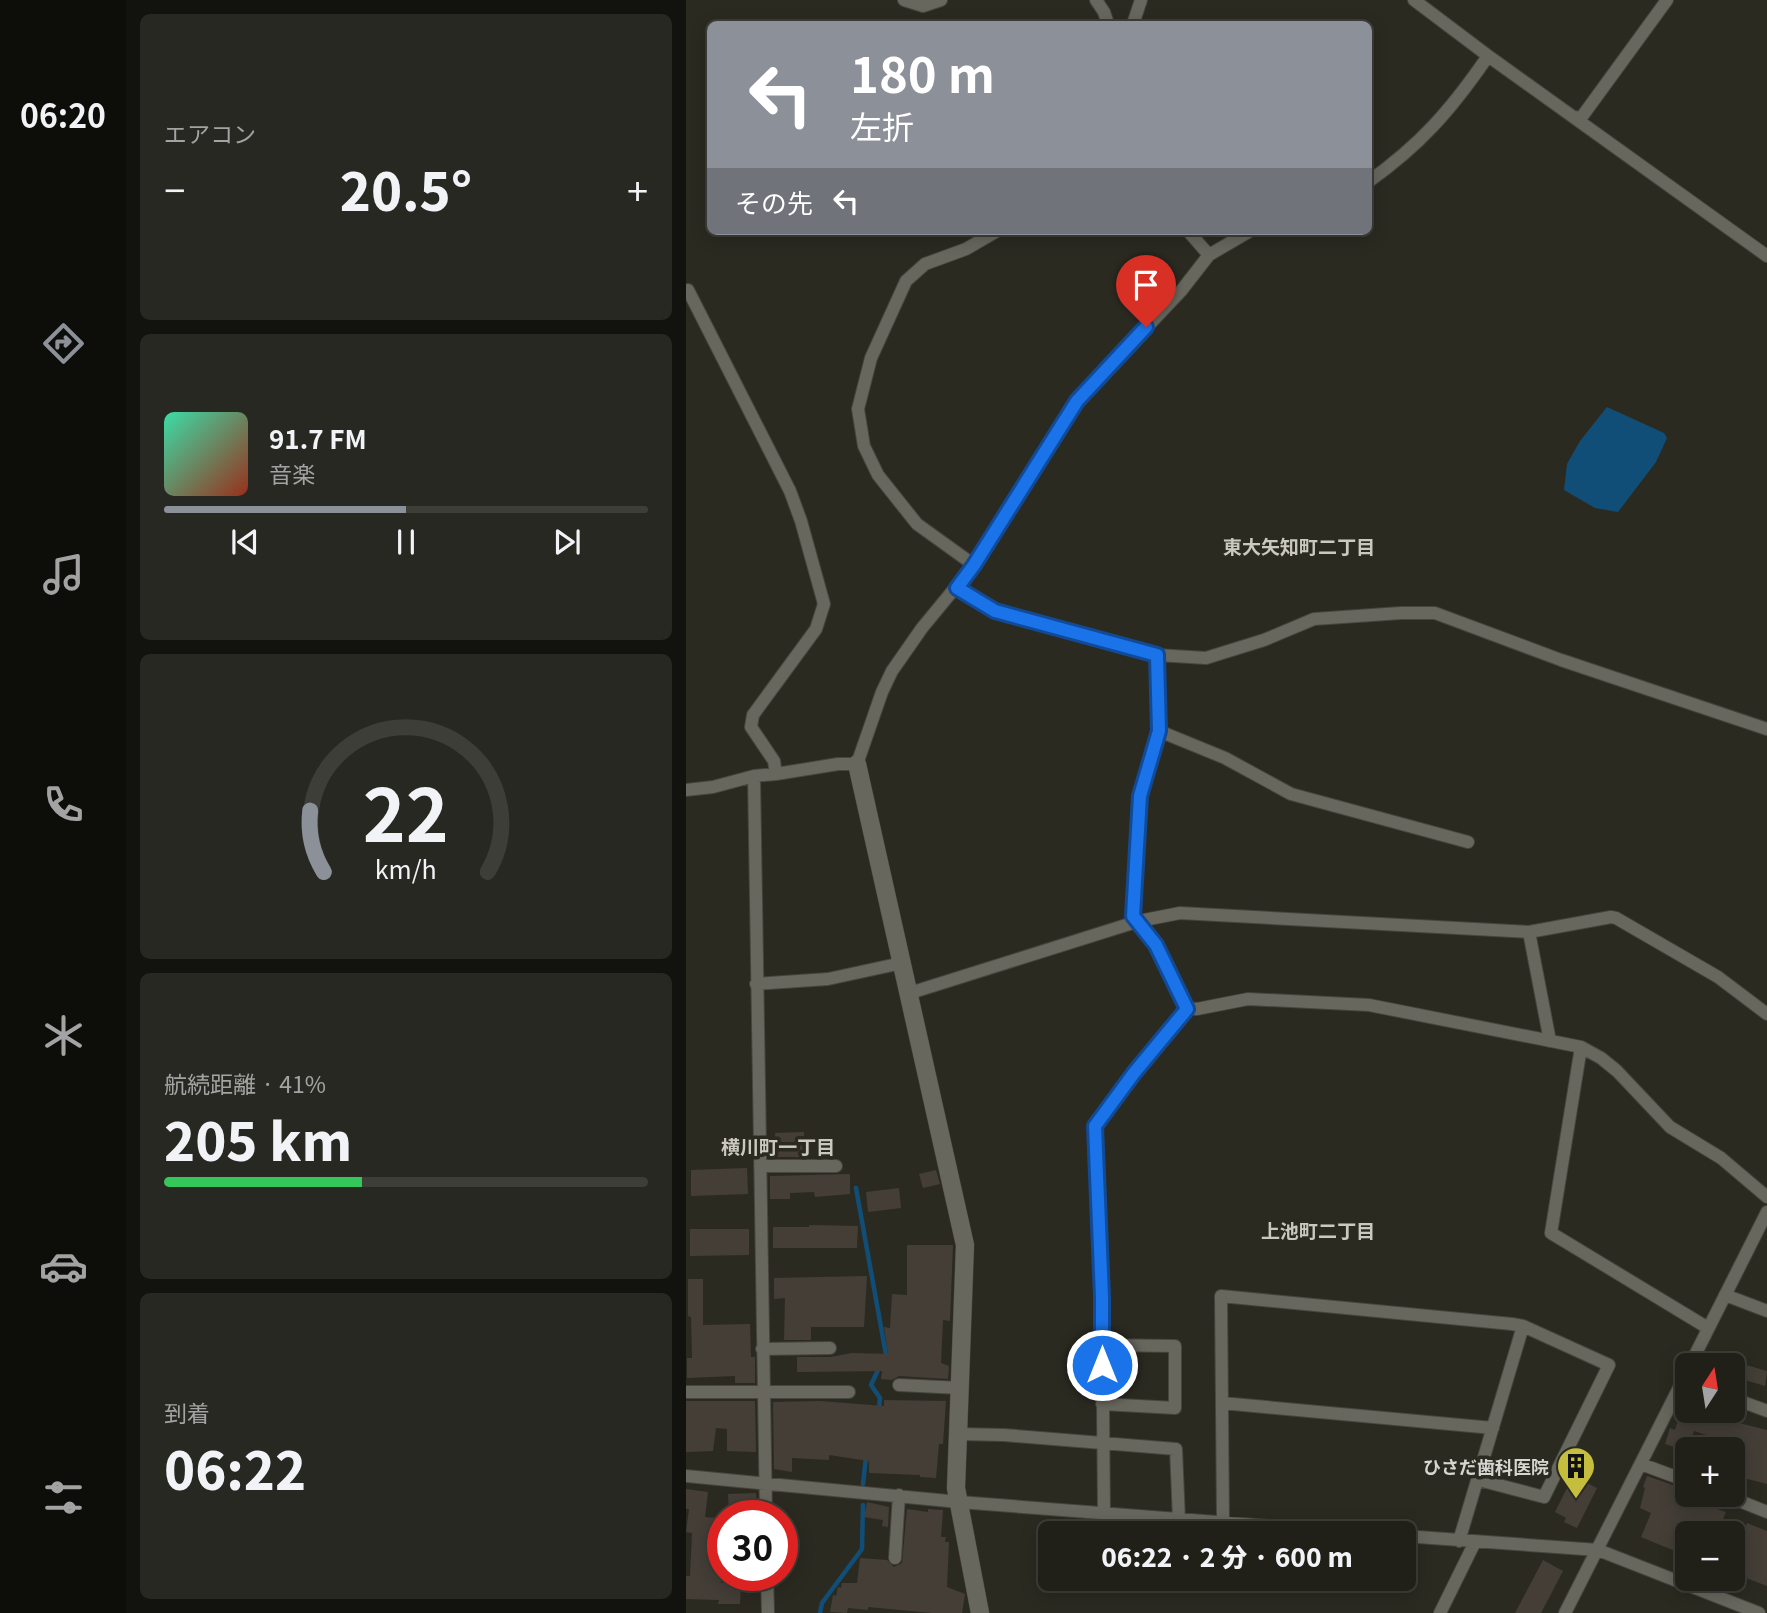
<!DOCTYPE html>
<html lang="ja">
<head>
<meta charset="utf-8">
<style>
  :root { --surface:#202019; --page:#282822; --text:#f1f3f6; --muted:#a2a3a2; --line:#3d3e38; --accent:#8c9099 }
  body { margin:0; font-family:Georgia,"Noto Sans JP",serif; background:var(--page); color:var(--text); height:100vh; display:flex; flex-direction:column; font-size:26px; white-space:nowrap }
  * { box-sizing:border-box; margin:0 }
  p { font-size:23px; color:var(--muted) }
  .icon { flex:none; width:38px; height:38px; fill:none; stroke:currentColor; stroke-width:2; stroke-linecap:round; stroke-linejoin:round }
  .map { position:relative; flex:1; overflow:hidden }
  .sheet { display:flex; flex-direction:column; gap:14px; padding:14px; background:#12120e; width:560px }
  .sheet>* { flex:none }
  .banner { position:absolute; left:21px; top:21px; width:665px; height:214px; border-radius:10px; box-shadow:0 4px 18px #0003,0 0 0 2px var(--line); background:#8c9099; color:#fff; overflow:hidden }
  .needle { width:46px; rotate:12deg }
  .controls { position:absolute; left:989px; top:1353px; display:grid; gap:14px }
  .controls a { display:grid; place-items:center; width:70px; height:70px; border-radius:10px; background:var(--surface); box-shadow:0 4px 18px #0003,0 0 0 2px var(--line); font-size:35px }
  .speed { position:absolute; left:21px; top:1500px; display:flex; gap:14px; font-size:35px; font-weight:700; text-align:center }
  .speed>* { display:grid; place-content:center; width:91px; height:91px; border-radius:50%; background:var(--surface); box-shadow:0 4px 18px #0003,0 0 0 2px var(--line); line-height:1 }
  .speed .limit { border:10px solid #d22; background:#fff; color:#111 }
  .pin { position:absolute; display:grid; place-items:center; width:60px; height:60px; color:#fff; margin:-72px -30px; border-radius:50% 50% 50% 0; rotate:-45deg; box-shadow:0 0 7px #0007 }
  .pin .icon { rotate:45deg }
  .me { position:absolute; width:77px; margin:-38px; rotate:0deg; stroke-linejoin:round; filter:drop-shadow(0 0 5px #0008) }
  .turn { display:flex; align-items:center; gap:24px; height:147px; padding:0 28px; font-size:32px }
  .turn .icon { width:91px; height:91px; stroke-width:2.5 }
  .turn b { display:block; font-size:49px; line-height:60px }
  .then { display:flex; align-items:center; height:66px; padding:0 28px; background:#0003; gap:14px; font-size:26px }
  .big { font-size:52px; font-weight:800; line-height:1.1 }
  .sheet .card { flex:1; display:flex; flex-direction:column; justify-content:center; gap:10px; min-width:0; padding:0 24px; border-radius:10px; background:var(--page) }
  .sheet .dial { align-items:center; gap:0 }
  .dial svg { height:182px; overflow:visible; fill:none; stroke:var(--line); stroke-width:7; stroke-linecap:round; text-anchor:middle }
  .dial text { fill:var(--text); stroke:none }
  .song { display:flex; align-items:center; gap:21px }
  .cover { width:84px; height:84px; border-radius:10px; background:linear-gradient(135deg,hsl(160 70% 55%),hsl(10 70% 35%)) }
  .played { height:7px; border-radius:4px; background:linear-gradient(90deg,var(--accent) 50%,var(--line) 50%) }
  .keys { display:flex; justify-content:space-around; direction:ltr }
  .heat { display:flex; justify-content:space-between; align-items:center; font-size:38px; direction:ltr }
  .charge { height:10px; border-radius:5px; background:linear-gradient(90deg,#34c759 41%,var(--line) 0) }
  .trip { position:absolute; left:352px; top:1521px; width:378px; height:70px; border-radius:10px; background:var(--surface); box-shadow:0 4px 18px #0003,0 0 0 2px var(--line); font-weight:800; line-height:70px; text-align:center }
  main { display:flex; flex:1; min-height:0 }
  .tab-bar { display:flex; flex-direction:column; width:126px; justify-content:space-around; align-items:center; background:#0d0d0a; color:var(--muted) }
  .tab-bar .icon { width:49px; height:49px }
  .tab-bar .selected { color:var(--accent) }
  .tab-bar b { font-size:32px; color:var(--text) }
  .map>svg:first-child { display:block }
  .water { fill:#114e77 }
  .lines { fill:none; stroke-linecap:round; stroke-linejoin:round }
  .stream { stroke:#114e77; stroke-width:4.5 }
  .building { fill:#443e37 }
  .street-casing { stroke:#46453e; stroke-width:14 }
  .secondary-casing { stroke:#46453e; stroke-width:19 }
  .street { stroke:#68675e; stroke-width:12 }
  .secondary { stroke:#68675e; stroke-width:18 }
  .route-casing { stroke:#114b97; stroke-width:18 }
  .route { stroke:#1a73e8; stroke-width:12 }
  .labels { text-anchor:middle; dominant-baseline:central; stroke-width:7; stroke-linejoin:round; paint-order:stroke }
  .poi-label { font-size:18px; font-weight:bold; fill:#d6d5d0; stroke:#2b2a21; text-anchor:end }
  .neighbourhood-label { font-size:19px; font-weight:bold; fill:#cac9be; stroke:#2b2a21 }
</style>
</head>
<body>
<main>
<nav class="tab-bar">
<b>06:20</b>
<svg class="icon selected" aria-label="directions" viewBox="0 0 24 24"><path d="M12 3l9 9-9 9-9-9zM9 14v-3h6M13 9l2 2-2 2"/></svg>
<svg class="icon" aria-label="music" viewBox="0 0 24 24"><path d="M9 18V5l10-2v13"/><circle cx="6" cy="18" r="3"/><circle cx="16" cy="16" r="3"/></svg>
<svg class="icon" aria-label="phone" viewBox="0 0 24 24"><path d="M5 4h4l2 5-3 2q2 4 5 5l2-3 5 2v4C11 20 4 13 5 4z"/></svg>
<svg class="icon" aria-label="climate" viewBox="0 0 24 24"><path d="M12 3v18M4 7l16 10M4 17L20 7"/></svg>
<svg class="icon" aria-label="car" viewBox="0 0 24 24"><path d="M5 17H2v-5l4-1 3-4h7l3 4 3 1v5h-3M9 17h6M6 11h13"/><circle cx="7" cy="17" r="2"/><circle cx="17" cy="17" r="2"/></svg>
<svg class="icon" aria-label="filters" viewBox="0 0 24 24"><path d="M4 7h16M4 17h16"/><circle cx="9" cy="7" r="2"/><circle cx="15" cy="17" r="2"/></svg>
</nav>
<section class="sheet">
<div class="card"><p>エアコン</p>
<div class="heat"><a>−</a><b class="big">20.5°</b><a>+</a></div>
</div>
<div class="card">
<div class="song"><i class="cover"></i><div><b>91.7 FM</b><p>音楽</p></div></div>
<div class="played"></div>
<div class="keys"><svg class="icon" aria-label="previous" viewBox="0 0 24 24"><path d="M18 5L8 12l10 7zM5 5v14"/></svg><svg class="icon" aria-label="pause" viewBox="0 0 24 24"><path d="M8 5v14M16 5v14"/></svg><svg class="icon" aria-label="next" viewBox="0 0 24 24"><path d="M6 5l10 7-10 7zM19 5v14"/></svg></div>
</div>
<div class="card dial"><svg viewBox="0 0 100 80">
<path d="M14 69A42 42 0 1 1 86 69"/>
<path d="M14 69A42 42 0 0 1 8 42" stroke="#8c9099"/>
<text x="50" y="56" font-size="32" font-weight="700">22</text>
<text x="50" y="72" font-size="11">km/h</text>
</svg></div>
<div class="card"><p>航続距離 · 41%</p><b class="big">205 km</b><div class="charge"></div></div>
<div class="card"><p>到着</p><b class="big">06:22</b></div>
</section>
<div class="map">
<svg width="1081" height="1613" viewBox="0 0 1081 1613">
  <rect width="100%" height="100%" fill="#2b2a21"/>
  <path class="water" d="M921,407l57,26 3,5 -11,24 -38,50 -23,-4 -31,-18 3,-26 13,-23z"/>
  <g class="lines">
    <path class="stream" d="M170,1188l30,167 -2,3
      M193,1408l1,-10 -9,-13 9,-19
      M177,1484l3,-27
      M134,1613l2,-10 40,-54 1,-44"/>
  </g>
  <path class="building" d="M118,1132l1,25h-29l-1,-24z
    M61,1168l1,26 -57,2v-26z
    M250,1170l4,14 -17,4 -4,-14z
    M164,1174v20l-35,3 -1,-5 -24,1v6h-20v-23z
    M213,1188l2,20 -33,4 -2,-20z
    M123,1225l49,1 -1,22h-84v-21h36z
    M4,1229h59v26l-59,1z
    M221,1245h46l-3,76 -7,-1 -2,43 8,3 -1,13 -49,-3 -7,4 -11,-1 1,-8 -85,1v-15h33l22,-4 36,1 -4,-27 6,1 2,-34 15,1z
    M181,1276l-3,51h-53v13h-27l1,-42 -11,1v-21z
    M2,1279h15v46l47,-1 1,33h4v26h-20v-7l-48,2v-20h5l-1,-41 -3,-1z
    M1053,1363l28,8 -2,15 -30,-9z
    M198,1400l62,1 -3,43h-4l-3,34 -16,-1v-2l-51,-2v-12l-40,-6v5l-37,-2v14l-18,-3 -1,-67 47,-1 64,5z
    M0,1401h69l1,51 -29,-1v-22l-11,-1 -3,23 -27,1z
    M995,1410h49l-3,10 40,10v54l-35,-9 2,-31 -40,-13 -5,16 -10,-3 -1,4 -13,-4 5,-16 5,2z
    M887,1476l24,12 -20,40 -13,-6 2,-4 -11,-6z
    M961,1476l40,14v4h18l-1,4 15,6 -2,5 9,3 -7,17 -22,-10 -3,14h-7v23l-46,-19 10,-24 -11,-5 5,-20 -2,-1z
    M0,1489l22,3 -3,25 13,1 -3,29h7l-1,36h20l-1,21h-22l1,-4 -33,-1v-23h4l2,-43 -6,-1 3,-23h-3z
    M70,1493l1,19h-28l-1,-18z
    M181,1502l22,5 -1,20 -6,-1 1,-6 -19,-3z
    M221,1509l21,3v-3l15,1 -2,27h5l-1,5h4l-2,45 18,7 -3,19h-30l-64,-6v3l-20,-2 -1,5 -17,-1 3,-17 3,1 2,-9 3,1 1,-5h15l3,-25 27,2 7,7 8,-4z
    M1061,1523l20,8v55l-26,-10 -8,-1v-22h3z
    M857,1560l20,11 -22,42h-26z"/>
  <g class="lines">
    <defs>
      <path id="street" d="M218,0l19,6 18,-6
        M410,0l8,12 4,12
        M728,0l77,58 276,198
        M447,24l8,-24
        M888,117l7,1 86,-118
        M682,182c52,-37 82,-71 118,-123l5,-1
        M502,231l21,24
        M2,290l102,201 11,30 23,83 -8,25 -63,86 -2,12 23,34 2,13
        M288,565l-57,-41 -39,-49 -14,-29 -6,-37 13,-51 35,-77 19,-17 41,-15 31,-18
        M271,588l23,16 39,14 138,37 49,3 58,-18 50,-21 87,-6h34l126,47 206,69
        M471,655l2,76 -19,65 -7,120 23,29 31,63 10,1 51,-10 121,6 212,42 20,11 16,13 53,56 51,31 46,39
        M473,731l66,27 66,36 177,48
        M68,776l12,740
        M0,790l27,-3 41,-11 22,-2 62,-10h19l25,-72 10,-21 30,-43 52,-63 103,-164 104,-110 28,-36 41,-24
        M70,984l72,-5 74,-16
        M224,993l229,-72 41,-8 349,19
        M864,1041l-21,-109 82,-15 5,1 102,59 49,37
        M895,1047l-30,186 157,95
        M74,1166h76
        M1039,1295l42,16
        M416,1345l73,1v62l-73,-4
        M76,1349l68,-1
        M1004,1365l77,-153
        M213,1385l61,3
        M0,1392h163
        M1046,1398l35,13
        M536,1403l271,25
        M273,1434l45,1 172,14 3,71
        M955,1464l46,17
        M0,1476l273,26 401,31
        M1036,1494l45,18
        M418,1514l-2,-217 -7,-171 39,-53 53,-65
        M537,1522l-2,-226 291,28 11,2 86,39 -65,132 -65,-17
        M718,1536l194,14 161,63
        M773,1541l64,-215
        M209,1558l4,-63
        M81,1575l1,38
        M754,1613l35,-71
        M879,1613l122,-241"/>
      <path id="secondary" d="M171,764l108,481 -9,243 24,125"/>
    </defs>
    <use href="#street" class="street-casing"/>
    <use href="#secondary" class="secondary-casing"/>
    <use href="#street" class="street"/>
    <use href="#secondary" class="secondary"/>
  </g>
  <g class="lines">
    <defs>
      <path id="route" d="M416,1365v-68l-7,-171 39,-53 53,-64 -31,-64 -23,-29 7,-120 19,-65 -2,-76 -162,-44 -38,-23 17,-23 103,-164 69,-74"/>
    </defs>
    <use href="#route" class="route-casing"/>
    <use href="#route" class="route"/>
  </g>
  <defs>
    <symbol id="building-pin" viewBox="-11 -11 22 30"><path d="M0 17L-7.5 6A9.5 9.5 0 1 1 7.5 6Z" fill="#c4bd3e" stroke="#2b2a21"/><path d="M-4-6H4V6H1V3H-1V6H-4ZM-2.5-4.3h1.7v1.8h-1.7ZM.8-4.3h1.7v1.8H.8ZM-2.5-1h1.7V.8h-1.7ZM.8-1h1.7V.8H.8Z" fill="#111"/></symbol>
  </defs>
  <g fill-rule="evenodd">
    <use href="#building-pin" x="868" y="1444" width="44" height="60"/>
  </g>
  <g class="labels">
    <g class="poi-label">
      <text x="863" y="1466">ひさだ歯科医院</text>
    </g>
    <g class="neighbourhood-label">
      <text x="613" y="545">東大矢知町二丁目</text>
      <text x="92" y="1145">横川町一丁目</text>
      <text x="632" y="1229">上池町二丁目</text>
    </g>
  </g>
</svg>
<div class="controls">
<a><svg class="needle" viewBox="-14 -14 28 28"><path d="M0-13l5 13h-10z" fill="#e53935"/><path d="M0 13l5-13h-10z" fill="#a2a3a2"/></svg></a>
<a>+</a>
<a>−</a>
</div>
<div class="speed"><div class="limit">30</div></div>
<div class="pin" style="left:460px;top:327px;background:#d93025"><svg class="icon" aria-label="arrive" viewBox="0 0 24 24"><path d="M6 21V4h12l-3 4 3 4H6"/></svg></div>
<svg class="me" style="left:416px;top:1365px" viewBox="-20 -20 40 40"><circle r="17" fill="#1a73e8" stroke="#fff" stroke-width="3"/><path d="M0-11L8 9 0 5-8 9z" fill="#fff"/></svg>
<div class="trip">06:22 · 2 分 · 600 m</div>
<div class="banner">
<div class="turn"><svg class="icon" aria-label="left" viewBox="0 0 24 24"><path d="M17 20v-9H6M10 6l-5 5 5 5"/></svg><div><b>180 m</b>左折</div></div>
<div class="then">その先<svg class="icon" aria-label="left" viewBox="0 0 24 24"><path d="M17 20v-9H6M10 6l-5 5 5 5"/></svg></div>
</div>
</div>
</main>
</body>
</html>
